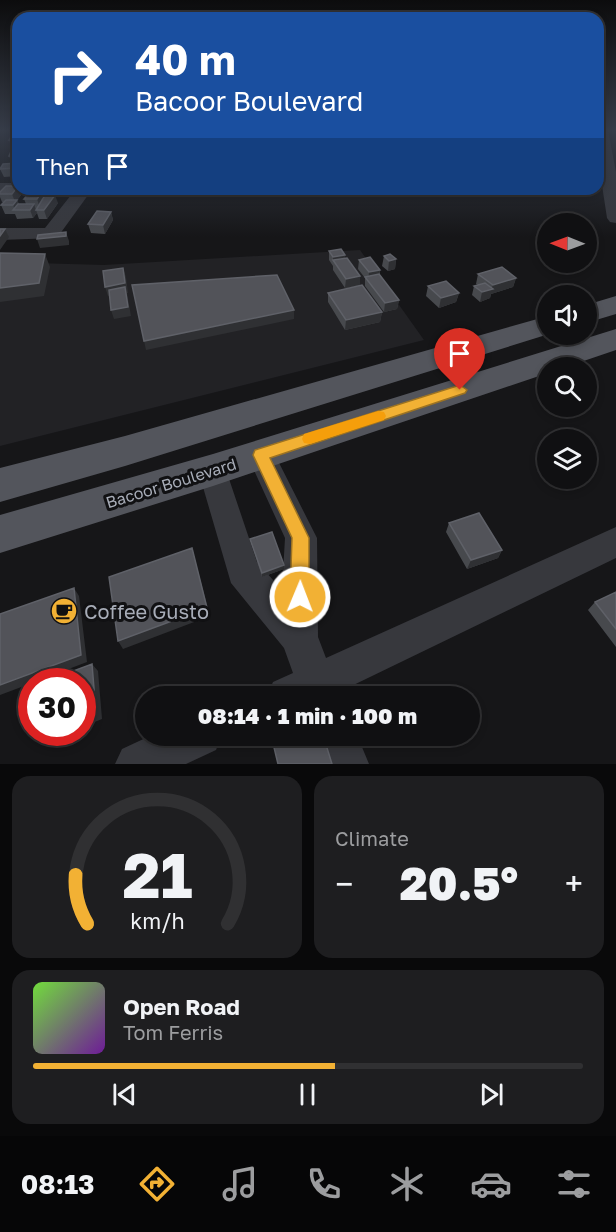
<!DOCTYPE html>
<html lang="en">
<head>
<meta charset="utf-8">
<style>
  :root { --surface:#101012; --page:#1e1e20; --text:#f1f3f6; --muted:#9c9d9f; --line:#303032; --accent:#f2b134 }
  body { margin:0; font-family:"Golos Text",sans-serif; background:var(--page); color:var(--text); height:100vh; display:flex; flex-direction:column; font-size:22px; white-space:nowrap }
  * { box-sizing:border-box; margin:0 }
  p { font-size:20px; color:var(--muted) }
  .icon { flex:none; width:33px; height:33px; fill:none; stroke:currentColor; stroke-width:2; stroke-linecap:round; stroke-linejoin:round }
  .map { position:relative; height:764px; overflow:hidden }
  .side { display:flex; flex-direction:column; gap:12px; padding:12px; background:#09090a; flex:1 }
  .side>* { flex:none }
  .banner { position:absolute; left:12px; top:12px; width:592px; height:183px; border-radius:18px; box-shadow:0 3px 9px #0003,0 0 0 2px var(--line); background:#1a4fa0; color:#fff; overflow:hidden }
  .needle { width:39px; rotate:271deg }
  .tools { position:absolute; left:537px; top:213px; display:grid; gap:12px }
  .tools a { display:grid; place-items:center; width:60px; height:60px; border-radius:50%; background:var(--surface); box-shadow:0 3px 9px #0003,0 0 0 2px var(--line); font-size:30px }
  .speed { position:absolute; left:18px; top:668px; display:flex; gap:12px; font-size:30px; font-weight:700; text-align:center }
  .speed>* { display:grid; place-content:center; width:78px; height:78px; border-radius:50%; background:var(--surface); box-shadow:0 3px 9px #0003,0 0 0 2px var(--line); line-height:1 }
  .speed .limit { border:9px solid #d22; background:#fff; color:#111 }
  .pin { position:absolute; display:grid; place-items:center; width:51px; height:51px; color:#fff; margin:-62px -26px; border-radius:50% 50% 50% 0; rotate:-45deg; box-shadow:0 0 6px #0007 }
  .pin .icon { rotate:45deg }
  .me { position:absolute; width:66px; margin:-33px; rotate:1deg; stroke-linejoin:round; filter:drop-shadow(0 0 4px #0008) }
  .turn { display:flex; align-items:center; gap:21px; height:126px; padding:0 24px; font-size:27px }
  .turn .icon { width:78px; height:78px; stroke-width:2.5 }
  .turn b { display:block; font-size:42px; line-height:51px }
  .then { display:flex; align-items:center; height:57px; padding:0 24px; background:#0003; gap:12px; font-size:22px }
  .big { font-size:45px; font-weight:800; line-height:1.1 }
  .side .tile { flex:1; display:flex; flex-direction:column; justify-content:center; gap:9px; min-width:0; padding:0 21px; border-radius:18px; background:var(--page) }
  .side .dial { align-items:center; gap:0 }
  .dial svg { height:156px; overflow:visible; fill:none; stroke:var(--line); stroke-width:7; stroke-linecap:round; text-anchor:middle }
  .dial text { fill:var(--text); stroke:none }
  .song { display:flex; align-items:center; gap:18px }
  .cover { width:72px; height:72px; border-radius:9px; background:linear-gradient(135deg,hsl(100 70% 55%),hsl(280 70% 35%)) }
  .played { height:6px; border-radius:3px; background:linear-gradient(90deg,var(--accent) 55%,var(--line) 55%) }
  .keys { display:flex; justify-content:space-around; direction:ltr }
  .heat { display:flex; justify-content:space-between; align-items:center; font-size:33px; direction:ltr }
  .side .tiles { flex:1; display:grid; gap:12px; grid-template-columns:1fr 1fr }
  .tile:last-child { grid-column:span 2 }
  .trip { position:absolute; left:135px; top:686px; width:345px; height:60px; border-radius:30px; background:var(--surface); box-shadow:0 3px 9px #0003,0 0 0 2px var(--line); font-weight:800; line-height:60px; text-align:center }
  .tabs { display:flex; height:96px; justify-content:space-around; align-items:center; background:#060607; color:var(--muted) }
  .tabs .icon { width:42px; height:42px }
  .tabs .selected { color:var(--accent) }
  .tabs b { font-size:27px; color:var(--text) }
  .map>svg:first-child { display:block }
  .built { fill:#222225 }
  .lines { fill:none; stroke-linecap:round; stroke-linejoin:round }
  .minor { fill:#37383d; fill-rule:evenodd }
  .primary { fill:#53555c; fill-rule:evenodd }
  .wall { fill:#47494d }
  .shaded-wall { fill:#2f3033 }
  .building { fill:#525359; stroke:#5f6168; stroke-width:1.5 }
  .route { fill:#f2b134; stroke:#9d7322; stroke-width:1.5 }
  .slow { fill:#f59e0b }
  .labels { text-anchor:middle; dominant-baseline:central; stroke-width:6; stroke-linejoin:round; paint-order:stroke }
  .street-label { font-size:16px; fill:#a8adb8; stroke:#111113 }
  .near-poi-label { font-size:20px; fill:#a8adb8; stroke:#111113; text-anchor:start }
</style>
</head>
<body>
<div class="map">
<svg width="616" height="764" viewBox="0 0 616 764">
  <rect width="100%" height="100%" fill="#161618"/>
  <path class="built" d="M360,250l64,90 -424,106v-184l104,3z"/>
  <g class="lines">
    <path class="minor" d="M598,130h10l8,42v51l-6,-1 -3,-4 -9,-59z
      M0,183h18v6h7l-7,4h-18z
      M43,189h47l1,2 -34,47 -57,2v-12h45l26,-33 -20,-1z
      M261,443l10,4 46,91 1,99 8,21 290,-131v31l-277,134 2,4h-74l6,-14 20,-9 -9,-25 -53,-65 -33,-113 5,-9 10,-3 10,3 34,101 25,28 3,-52 -38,-83 4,-8z
      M152,735h70l-6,15 -30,14h-71l7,-15z
      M315,735h42l12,29h-44z"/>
    <path class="primary" d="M616,296v18l-30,9v-18z
      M548,316l1,18 -424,132 -125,36v-34l125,-32z
      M616,329v21l-53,18h-15v5l-335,113 -213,67v-38l213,-61z"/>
  </g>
  <path class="wall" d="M18,130v46l-14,1 -4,-8 12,-6 -3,-7 4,-8h-1l-3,-8z
    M20,189l2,5 -5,6 2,4h7l-2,-5h19l15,4 -11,16h-8l-2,-6 -4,5 -16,1 -2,-5h-10l-4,-9 3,-3h-2l-2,-5v-5z
    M111,212l2,8 -8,14 -14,-1 -3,-9z
    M329,251l16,7 15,18v9l-15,3 -12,-18v-4l-4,-6z
    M384,256l12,3 -1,10 -7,2 -6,-5z
    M359,260l21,10v5l19,25 -2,9 -13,3 -19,-26v-8l-7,-9z
    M478,274l38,4 -3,9 -22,7 -1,4 -10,4 -8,-7 2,-9 4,-1 -2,-1z
    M428,286l31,7 -3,9 -17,6 -13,-12z
    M328,293l54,19 -2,10 -35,8 -17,-28z
    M449,523l53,27 -4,8 -31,11 -21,-37z
    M250,539l34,26v4l-22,8z
    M616,592v55l-28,-37 7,-8z"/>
  <path class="shaded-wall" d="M18,186v3h2l2,5 -5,6 3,8 -5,2 -2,-5 2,-3 -3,-8z
    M41,193l3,9 -4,6 -3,-9z
    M55,195l3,8 -11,16 -3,-9z
    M34,204l3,9 -4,5 -3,-8z
    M111,212l2,8 -8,14 -2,-9z
    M5,229l4,8 -9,13v-14z
    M66,232l3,9v4l-29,3 -3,-9z
    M45,254l5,13 -6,29 -44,6v-14z
    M345,255v9l-12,-4v6v-9z
    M396,259l-1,10 -7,2 1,-10z
    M123,268l3,9 2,16h-1l4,23 -17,3 -3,-9 15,-17 -18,3 -3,-9z
    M380,270l-1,9 -11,3 1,-10z
    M360,276v9l-15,3 1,-9z
    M516,278l-3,9 -22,7 -1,4 -10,4 2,-10 9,-3 2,-4z
    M459,293l-3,9 -17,6 2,-10z
    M399,300l-2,9 -13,3 1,-9z
    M294,310v9l-148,31 -2,-9z
    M382,312l-2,10 -35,8 1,-10z
    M192,548l18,68 -87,33 -5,-8z
    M502,550l-4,8 -31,11 4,-9z
    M284,565v4l-22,8v-4z
    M74,588l5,8 8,66 -50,19h-5v2l-32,12v-10z
    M92,664l6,7 4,48 -20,8v-8z
    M51,732h18l-12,5z"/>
  <path class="building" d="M18,130v9l-9,1 5,-9z
    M15,142h3v14h-9z
    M18,163v5l-18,1 3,-5z
    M6,186h12l-6,8h-12v-2z
    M29,193h12l-4,6h-13z
    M45,195h10l-11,15h-8z
    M6,200h11l-4,5h-12z
    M18,204h16l-4,6h-17z
    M97,211l14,1 -8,13 -15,-1z
    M0,229h5l-5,7z
    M66,232v4l-29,3 1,-4z
    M341,249l4,6 -12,2 -4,-6z
    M0,253l45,1 -6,29 -39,5z
    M390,254l6,5 -7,2 -5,-5z
    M370,257l10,13 -11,2 -10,-12z
    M347,258l13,18 -14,3 -13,-19z
    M502,267l14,11 -23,7 -15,-11z
    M123,268l2,15 -20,4 -2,-16z
    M379,274l20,26 -14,3 -20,-26z
    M277,275l17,35 -150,31 -12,-56z
    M446,281l13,12 -18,5 -13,-12z
    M485,283l8,6 -11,3 -8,-6z
    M362,285l20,27 -36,8 -18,-27z
    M125,287l3,20 -17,3 -2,-20z
    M479,513l23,37 -31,10 -22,-37z
    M272,532l12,33 -22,8 -12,-34z
    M192,548l15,60 -89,33 -9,-64z
    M74,588l7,67 -81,30v-71z
    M616,592v37l-21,-27z
    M92,664l4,49 -14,6v-38h-33v-1z
    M271,735h52l9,29h-54z"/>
  <linearGradient id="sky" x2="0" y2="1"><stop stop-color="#0c0c0d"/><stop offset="0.55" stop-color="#363c48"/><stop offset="1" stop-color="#363c48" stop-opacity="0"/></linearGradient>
  <rect width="616" height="237" fill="url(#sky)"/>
  <path class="route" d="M460,385l7,5 -2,3 -195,65 39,80v59l-2,7 -7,3 -7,-3 -3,-7 2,-59 -39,-83 2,-5z"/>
  <path class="slow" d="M378,411l6,1 2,4 -2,4 -74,24 -6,-1 -2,-4 2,-5z"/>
  <defs>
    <symbol id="cafe-disc" viewBox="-11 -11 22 22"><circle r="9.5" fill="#f2b134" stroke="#111113"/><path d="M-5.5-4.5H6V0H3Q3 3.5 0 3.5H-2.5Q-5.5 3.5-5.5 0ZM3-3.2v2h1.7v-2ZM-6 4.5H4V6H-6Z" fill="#111"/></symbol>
  </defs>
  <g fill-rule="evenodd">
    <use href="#cafe-disc" x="49" y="596" width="30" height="30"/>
  </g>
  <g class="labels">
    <g class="street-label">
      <text transform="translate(171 483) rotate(-17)">Bacoor Boulevard</text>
    </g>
    <g class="near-poi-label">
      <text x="84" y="611">Coffee Gusto</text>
    </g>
  </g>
</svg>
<div class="tools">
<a><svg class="needle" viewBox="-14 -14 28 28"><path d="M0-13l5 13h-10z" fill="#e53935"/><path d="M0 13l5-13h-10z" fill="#9c9d9f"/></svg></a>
<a><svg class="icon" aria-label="sound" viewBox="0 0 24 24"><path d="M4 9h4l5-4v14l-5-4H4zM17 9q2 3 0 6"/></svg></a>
<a><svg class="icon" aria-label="search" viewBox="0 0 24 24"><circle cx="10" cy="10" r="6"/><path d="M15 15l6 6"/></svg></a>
<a><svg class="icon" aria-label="layers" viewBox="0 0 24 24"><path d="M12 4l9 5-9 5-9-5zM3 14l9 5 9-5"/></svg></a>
</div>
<div class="speed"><div class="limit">30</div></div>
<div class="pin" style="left:460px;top:390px;background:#d93025"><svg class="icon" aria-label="arrive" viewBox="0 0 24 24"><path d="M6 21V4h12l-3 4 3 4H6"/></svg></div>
<svg class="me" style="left:300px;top:597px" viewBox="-20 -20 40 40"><circle r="17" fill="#f2b134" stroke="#fff" stroke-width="3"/><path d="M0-11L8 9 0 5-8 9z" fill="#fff"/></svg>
<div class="trip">08:14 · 1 min · 100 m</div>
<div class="banner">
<div class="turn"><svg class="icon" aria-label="right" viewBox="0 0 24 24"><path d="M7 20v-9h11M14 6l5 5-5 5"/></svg><div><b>40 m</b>Bacoor Boulevard</div></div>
<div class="then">Then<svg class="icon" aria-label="arrive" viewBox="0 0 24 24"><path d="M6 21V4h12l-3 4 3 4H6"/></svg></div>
</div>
</div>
<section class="side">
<div class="tiles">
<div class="tile dial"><svg viewBox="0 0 100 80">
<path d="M14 69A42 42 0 1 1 86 69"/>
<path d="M14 69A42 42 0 0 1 8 44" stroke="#f2b134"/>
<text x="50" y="56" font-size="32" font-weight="700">21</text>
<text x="50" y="72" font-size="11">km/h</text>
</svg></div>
<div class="tile"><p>Climate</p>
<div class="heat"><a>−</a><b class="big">20.5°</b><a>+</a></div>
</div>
<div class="tile">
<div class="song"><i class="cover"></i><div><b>Open Road</b><p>Tom Ferris</p></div></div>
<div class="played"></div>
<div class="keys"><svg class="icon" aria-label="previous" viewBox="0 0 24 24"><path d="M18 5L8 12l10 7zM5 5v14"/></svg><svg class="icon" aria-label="pause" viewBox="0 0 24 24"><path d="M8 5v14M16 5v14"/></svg><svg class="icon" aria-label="next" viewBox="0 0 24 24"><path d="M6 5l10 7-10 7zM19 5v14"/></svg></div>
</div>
</div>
</section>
<nav class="tabs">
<b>08:13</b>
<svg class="icon selected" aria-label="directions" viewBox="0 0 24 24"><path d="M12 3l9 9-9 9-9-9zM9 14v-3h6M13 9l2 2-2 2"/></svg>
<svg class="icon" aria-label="music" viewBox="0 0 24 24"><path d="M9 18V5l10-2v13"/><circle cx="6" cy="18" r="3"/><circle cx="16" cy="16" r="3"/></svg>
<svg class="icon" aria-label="phone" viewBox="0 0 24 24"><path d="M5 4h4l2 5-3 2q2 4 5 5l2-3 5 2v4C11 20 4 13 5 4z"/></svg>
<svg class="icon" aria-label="climate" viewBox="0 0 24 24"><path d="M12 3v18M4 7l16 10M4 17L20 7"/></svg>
<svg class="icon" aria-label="car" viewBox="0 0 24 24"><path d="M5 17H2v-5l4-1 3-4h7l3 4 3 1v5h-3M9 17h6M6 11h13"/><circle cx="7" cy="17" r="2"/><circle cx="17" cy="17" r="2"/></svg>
<svg class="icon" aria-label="filters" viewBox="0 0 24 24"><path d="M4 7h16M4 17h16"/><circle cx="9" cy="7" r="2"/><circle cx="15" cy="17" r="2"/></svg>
</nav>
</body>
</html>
